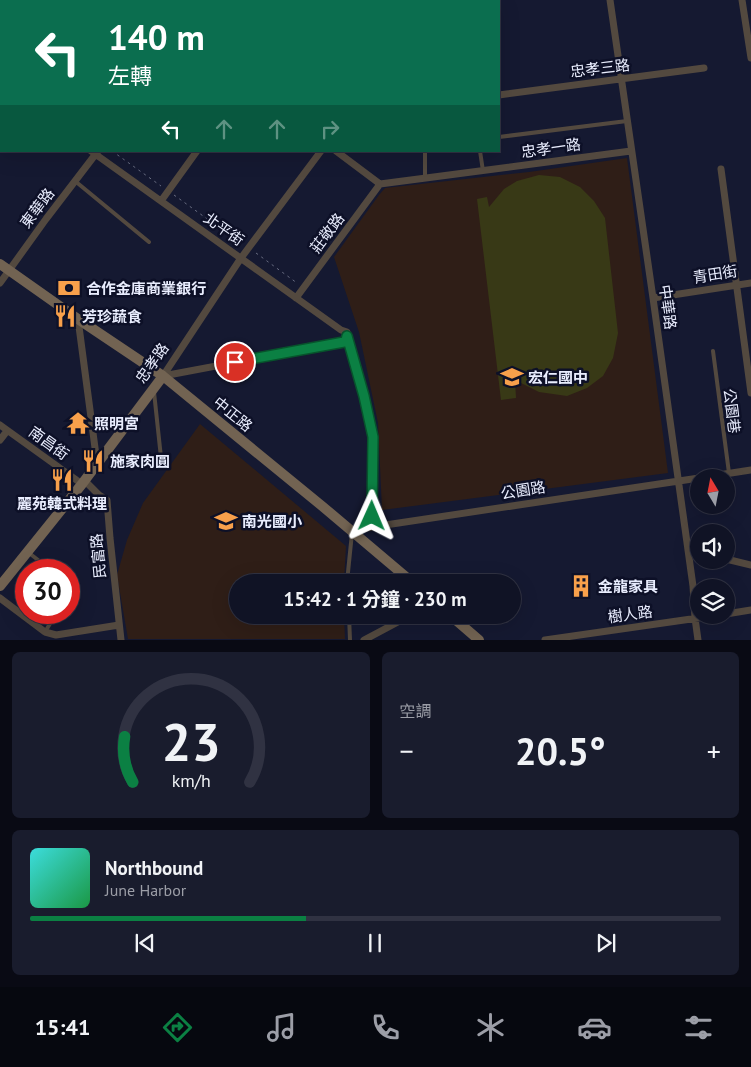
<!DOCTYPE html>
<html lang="zh-TW">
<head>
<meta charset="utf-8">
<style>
  :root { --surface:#101325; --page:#191c2d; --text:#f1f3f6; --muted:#9c9ea7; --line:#303242; --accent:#0b8043 }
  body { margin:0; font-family:"PT Sans","Noto Sans TC",sans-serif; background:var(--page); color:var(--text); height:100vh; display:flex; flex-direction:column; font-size:19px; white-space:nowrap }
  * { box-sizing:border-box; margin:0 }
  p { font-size:16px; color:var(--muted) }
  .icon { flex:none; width:28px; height:28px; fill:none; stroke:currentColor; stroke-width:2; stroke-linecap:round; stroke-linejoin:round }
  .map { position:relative; height:640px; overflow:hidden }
  .panel { display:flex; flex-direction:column; gap:12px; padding:12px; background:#090a14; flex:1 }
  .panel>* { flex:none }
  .top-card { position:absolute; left:0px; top:0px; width:500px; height:152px; box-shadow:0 5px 20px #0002,0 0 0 1px var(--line); background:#0b6e4f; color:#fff; overflow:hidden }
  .needle { width:32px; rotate:350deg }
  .fabs { position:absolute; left:690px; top:469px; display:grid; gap:10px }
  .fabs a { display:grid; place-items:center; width:45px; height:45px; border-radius:50%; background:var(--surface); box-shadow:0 5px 20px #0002,0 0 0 1px var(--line); font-size:25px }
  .speed { position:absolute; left:15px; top:559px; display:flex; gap:10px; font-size:25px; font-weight:700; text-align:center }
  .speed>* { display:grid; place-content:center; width:65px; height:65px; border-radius:50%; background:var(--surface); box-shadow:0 5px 20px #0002,0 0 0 1px var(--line); line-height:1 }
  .speed .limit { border:8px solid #d22; background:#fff; color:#111 }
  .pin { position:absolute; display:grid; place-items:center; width:42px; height:42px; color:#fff; margin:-21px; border:2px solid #fff; border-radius:50%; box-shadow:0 1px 5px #0007 }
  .me { position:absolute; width:55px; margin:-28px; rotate:1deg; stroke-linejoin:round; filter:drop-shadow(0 0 4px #0008) }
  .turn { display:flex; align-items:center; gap:18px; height:105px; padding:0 25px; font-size:22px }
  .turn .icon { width:65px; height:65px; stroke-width:2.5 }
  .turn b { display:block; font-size:35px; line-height:42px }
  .lanes { display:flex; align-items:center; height:48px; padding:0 25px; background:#0003; justify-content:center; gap:25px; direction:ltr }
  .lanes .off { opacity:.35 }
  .big { font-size:38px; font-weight:700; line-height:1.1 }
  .panel .tile { flex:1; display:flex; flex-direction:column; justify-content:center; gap:8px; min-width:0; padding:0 18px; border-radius:8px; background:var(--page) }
  .panel .dial { align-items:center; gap:0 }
  .dial svg { height:130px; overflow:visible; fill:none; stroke:var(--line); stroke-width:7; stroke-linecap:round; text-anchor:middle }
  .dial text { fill:var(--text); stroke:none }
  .song { display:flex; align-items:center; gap:15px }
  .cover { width:60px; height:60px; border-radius:8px; background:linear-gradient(135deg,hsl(180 70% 55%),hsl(140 70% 35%)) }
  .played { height:5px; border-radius:2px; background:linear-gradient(90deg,var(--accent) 40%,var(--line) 40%) }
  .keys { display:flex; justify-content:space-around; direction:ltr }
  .heat { display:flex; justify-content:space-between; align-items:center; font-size:28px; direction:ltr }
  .panel .tiles { flex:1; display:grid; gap:12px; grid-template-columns:1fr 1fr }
  .tile:last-child { grid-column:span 2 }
  .trip { position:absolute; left:229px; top:574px; width:292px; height:50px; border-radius:25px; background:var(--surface); box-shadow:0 5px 20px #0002,0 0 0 1px var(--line); font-weight:700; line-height:50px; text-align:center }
  .tab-bar { display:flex; height:80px; justify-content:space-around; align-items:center; background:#06080f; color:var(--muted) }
  .tab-bar .icon { width:35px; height:35px }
  .tab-bar .active { color:var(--accent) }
  .tab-bar b { font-size:22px; color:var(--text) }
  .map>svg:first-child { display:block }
  .education { fill:#2f1e17 }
  .green { fill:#383916 }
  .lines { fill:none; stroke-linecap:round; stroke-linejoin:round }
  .path { stroke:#686c81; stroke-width:1; stroke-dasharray:2.5 4; stroke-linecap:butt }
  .lane { stroke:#53493f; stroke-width:4 }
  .street { stroke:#53493f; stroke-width:7 }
  .secondary { stroke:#726352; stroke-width:10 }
  .route-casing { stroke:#07532c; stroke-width:12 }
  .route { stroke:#0b8043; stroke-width:9 }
  .labels { text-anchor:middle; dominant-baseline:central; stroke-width:5; stroke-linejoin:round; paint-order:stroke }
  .street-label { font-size:15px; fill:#e9edfe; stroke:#0d1027 }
  .poi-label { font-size:15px; font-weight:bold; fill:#e9edfe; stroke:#0d1027; text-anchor:start }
</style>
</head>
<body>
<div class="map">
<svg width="751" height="640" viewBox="0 0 751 640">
  <rect width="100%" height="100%" fill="#151931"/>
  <path class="education" d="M627,158l41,315 -286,37 -4,-87 -19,-91 -25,-75 45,-62 6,-7 144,-16z
    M200,424l146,122 -2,36h-106v33h106l1,24h-217l-11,-64 10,-35 16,-37z"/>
  <path class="green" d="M539,175l21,2 20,10 14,14 11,17 13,115 -5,25 -10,18 -16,12 -20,8 -28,-4 -24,-12 1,18 -15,2 -24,-201 10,-2 2,10 15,-18 13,-8z"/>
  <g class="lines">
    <path class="path" d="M112,151l49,35
      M174,195l68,49
      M256,253l41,30"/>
    <path class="lane" d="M499,137l128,-16
      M480,151l3,20
      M425,178v-27
      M75,181l74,61
      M713,351l16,122
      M154,392l8,75
      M29,553l22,17
      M347,582l5,-49
      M69,584l4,3 -4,7
      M349,615l1,25
      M45,632l12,-20"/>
    <path class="street" d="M116,0l2,1
      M364,0l2,1
      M610,0l43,298 40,288 2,32 3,22
      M742,0l9,58
      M208,1v-1
      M305,1l1,-1
      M427,1l1,-1
      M0,85l1,1
      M499,95l205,-27
      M91,151l250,179 6,2 -1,8 -2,2 -181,34
      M336,151l44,33 251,-33
      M721,169l30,224
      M161,201l36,-50
      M0,283l46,-64 52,-68
      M296,298l84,-114
      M653,298l98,-15
      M78,319l19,144
      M347,336l17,60 9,41 -1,90
      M163,376l78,-118 80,-107
      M0,425l82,59
      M0,440l7,-9
      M699,478l52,-8
      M84,480l15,15 8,5 3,38 11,102
      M352,531l20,-4 327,-49
      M688,550l11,2
      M726,559l25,6
      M0,598l45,34 11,3 63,-10
      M726,614l25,-4
      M364,640l47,-25
      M545,640l174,-25"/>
    <path class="secondary" d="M0,264l78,55 85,57 159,130 90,76
      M0,586l82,-102 81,-108
      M450,615l29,25"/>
  </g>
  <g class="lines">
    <defs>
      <path id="route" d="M235,362l109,-20 2,-2 1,-4 17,60 9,41 -1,79"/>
    </defs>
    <use href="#route" class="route-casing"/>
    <use href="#route" class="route"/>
  </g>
  <defs>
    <symbol id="bank-bare" viewBox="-9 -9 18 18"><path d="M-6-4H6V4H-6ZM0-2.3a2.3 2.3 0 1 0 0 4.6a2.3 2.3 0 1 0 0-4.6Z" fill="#f8a04b" stroke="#0d1027" stroke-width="2.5" paint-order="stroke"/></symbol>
    <symbol id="restaurant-bare" viewBox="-9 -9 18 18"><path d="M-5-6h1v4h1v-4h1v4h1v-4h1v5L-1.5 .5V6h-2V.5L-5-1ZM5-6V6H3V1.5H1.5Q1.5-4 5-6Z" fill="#f8a04b" stroke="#0d1027" stroke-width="2.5" paint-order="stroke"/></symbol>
    <symbol id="school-bare" viewBox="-9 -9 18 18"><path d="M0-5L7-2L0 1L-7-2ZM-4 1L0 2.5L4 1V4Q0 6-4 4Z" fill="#f8a04b" stroke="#0d1027" stroke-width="2.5" paint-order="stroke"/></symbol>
    <symbol id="temple-bare" viewBox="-9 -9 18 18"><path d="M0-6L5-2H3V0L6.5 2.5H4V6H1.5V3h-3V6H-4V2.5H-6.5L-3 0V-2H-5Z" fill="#f8a04b" stroke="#0d1027" stroke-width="2.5" paint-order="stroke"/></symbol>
    <symbol id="building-bare" viewBox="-9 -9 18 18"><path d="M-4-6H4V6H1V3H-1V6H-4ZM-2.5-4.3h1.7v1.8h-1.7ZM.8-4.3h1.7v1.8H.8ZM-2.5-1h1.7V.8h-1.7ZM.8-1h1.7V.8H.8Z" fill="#f8a04b" stroke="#0d1027" stroke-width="2.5" paint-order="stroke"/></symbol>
  </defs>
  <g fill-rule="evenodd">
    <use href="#bank-bare" x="53" y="272" width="32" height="32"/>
    <use href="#restaurant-bare" x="49" y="300" width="32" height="32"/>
    <use href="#school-bare" x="496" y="361" width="32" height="32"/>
    <use href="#temple-bare" x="62" y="407" width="32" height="32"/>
    <use href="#restaurant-bare" x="77" y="445" width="32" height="32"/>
    <use href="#restaurant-bare" x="46" y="464" width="32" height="32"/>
    <use href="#school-bare" x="210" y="505" width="32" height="32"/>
    <use href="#building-bare" x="565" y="570" width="32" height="32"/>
  </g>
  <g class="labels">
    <g class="street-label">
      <text transform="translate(600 68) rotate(-7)">忠孝三路</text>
      <text transform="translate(551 148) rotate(-8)">忠孝一路</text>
      <text transform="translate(37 208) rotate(-53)">東華路</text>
      <text transform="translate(224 229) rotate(35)">北平街</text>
      <text transform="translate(327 233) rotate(-53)">莊敬路</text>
      <text transform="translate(715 274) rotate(-9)">青田街</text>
      <text transform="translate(668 307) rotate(82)">中華路</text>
      <text transform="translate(152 363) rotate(-55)">忠孝路</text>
      <text transform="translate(732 411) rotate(83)">公園巷</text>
      <text transform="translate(233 414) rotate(39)">中正路</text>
      <text transform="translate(49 443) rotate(36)">南昌街</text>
      <text transform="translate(523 490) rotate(-9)">公園路</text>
      <text transform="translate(98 556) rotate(-95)">民富路</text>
      <text transform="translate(630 614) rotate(-8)">樹人路</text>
    </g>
    <g class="poi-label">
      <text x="86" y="288">合作金庫商業銀行</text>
      <text x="82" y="316">芳珍蔬食</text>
      <text x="528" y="377">宏仁國中</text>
      <text x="94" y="423">照明宮</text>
      <text x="110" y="461">施家肉圓</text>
      <text x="62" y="503" text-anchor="middle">麗苑韓式料理</text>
      <text x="242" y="521">南光國小</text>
      <text x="598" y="586">金龍家具</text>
    </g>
  </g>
</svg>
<div class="fabs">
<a><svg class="needle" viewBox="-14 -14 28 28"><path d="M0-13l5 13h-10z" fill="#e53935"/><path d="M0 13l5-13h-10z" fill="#9c9ea7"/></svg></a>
<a><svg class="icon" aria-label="sound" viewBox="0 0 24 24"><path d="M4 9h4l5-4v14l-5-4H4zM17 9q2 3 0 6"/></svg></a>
<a><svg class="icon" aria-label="layers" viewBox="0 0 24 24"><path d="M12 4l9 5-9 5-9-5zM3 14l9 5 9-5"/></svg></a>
</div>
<div class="speed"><div class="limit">30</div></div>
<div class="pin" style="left:235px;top:362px;background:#d93025"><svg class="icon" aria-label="arrive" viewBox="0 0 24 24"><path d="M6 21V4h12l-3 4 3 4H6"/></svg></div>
<svg class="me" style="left:372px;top:516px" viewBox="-20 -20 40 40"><path d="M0-17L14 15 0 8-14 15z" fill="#0b8043" stroke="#fff" stroke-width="4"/></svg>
<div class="trip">15:42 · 1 分鐘 · 230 m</div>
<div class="top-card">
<div class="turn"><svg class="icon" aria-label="left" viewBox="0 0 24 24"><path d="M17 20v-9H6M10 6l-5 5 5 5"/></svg><div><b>140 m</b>左轉</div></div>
<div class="lanes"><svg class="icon" aria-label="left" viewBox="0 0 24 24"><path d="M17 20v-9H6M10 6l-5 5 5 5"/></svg><svg class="icon off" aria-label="ahead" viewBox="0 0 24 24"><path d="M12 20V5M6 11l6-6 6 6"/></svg><svg class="icon off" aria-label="ahead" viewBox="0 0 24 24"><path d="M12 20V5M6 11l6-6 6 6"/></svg><svg class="icon off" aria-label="right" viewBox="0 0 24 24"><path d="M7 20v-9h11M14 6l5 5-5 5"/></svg></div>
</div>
</div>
<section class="panel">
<div class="tiles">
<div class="tile dial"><svg viewBox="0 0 100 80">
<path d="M14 69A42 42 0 1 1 86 69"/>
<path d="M14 69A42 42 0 0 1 9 41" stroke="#0b8043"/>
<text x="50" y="56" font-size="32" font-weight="700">23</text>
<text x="50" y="72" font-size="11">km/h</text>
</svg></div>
<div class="tile"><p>空調</p>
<div class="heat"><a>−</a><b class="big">20.5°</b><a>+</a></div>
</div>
<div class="tile">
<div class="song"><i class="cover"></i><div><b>Northbound</b><p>June Harbor</p></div></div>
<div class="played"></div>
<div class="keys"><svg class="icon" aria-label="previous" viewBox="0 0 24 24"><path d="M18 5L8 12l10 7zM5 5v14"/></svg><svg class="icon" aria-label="pause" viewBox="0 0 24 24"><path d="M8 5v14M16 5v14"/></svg><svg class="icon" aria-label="next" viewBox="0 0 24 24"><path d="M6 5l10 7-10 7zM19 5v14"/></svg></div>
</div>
</div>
</section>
<nav class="tab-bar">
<b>15:41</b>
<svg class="icon active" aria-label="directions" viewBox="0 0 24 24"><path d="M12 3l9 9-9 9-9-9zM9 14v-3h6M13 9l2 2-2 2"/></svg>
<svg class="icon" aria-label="music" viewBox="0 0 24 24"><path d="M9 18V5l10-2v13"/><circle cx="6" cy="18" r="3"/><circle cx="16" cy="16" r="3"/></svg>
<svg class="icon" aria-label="phone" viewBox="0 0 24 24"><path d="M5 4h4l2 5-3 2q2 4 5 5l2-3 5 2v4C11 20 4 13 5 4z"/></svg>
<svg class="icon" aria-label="climate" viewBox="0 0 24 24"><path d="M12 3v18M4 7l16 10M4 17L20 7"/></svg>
<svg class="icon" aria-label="car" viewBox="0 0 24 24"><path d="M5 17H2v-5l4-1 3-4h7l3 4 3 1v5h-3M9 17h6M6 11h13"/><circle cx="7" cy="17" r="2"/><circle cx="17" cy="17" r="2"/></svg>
<svg class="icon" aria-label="filters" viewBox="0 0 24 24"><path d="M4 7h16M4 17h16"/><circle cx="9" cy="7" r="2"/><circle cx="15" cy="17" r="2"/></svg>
</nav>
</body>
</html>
